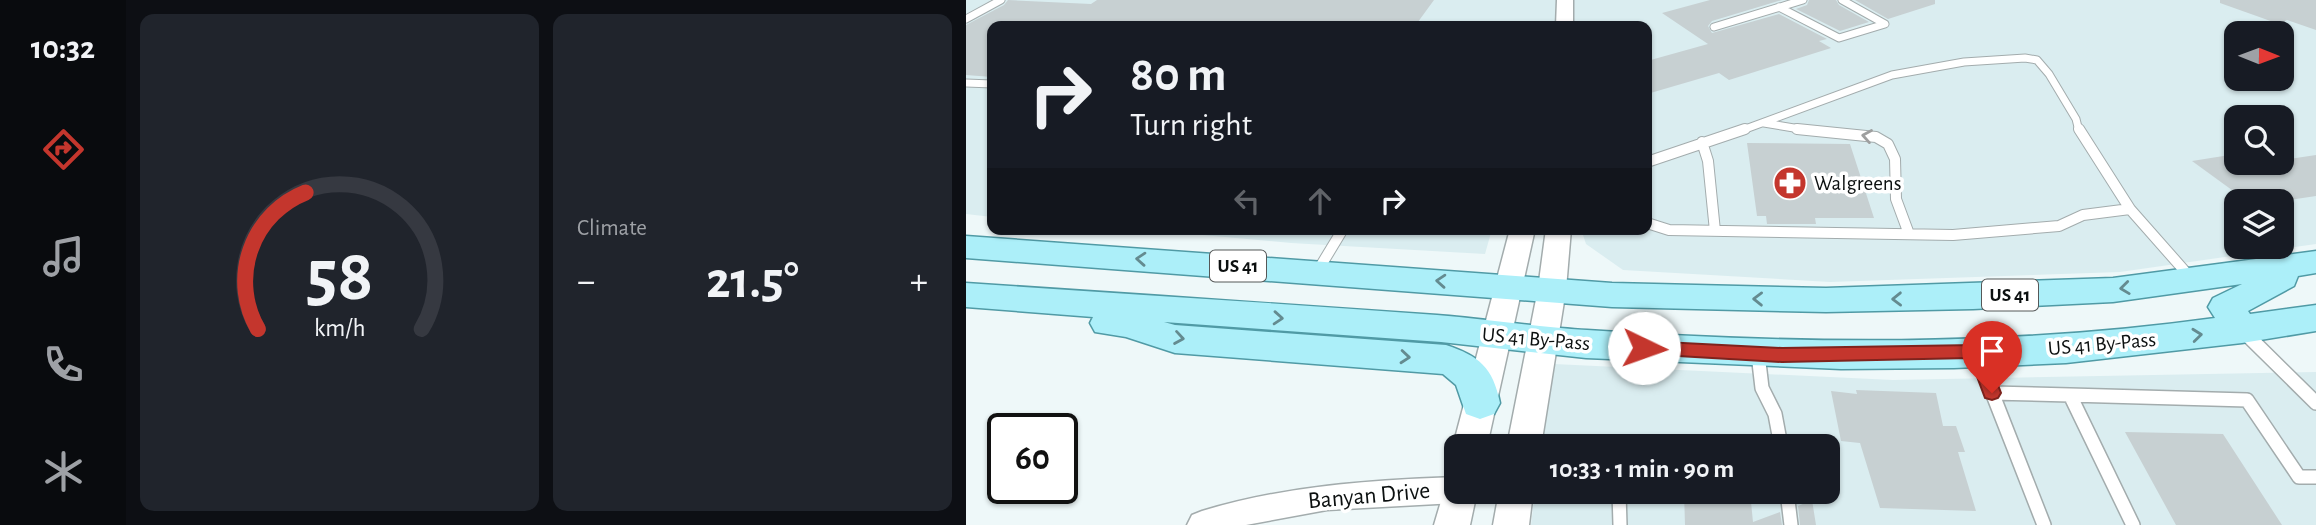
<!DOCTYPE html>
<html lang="en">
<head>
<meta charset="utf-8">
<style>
  :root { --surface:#171b24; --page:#20242c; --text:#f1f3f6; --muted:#9ea1a6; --line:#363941; --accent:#c4362d }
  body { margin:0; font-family:"Alegreya Sans",sans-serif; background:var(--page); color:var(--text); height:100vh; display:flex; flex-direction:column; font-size:26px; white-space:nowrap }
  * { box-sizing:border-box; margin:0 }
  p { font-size:23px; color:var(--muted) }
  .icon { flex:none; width:38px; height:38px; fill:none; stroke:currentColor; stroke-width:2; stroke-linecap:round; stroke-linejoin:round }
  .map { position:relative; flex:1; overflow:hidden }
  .side { display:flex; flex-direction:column; gap:14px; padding:14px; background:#0d0f14; width:840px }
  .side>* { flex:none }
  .banner { position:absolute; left:21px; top:21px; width:665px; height:214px; border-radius:14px; box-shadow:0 2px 5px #0004; background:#171b24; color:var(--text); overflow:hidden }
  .needle { width:46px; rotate:91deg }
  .controls { position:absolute; left:1258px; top:21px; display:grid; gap:14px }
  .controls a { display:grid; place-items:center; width:70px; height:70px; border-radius:14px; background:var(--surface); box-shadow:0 2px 5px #0004; font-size:35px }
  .speed { position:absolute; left:21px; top:413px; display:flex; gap:14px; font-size:35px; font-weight:700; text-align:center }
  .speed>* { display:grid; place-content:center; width:91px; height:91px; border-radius:50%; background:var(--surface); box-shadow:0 2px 5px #0004; line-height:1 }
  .speed .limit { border:4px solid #111; border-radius:10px; background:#fff; color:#111 }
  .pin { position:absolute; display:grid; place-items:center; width:60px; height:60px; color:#fff; margin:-72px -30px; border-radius:50% 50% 50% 0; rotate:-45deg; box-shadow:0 0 7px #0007 }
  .pin .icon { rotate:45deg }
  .me { position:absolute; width:77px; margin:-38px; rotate:93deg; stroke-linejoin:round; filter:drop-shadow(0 0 5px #0008) }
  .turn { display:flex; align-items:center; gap:24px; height:147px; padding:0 28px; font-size:32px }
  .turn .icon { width:91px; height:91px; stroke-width:2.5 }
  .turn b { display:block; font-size:49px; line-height:60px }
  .lanes { display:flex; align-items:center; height:66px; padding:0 28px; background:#0003; justify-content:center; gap:35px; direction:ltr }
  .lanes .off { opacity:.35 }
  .big { font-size:52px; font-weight:700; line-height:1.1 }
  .side .tile { flex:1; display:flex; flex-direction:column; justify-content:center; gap:10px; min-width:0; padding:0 24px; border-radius:14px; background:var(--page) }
  .side .dial { align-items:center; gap:0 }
  .dial svg { height:182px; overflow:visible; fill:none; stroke:var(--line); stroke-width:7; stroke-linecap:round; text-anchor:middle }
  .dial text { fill:var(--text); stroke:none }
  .heat { display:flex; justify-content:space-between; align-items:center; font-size:38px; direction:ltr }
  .side .tiles { flex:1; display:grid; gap:14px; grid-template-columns:repeat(2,1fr) }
  .trip { position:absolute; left:478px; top:434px; width:396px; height:70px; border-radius:14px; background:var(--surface); box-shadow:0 2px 5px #0004; font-weight:700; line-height:70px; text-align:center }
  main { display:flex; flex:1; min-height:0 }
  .menu { display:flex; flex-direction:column; width:126px; justify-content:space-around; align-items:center; background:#090b0e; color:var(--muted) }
  .menu .icon { width:49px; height:49px }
  .menu .current { color:var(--accent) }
  .menu b { font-size:32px; color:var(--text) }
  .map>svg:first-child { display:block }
  .built { fill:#daedf0; fill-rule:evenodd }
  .building { fill:#c7d0d2 }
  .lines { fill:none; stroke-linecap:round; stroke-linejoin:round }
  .service-far2-casing { stroke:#a3acad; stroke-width:9 }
  .service-far1-casing { stroke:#a3acad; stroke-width:12 }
  .service-casing { stroke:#a3acad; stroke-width:16 }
  .minor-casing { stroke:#a3acad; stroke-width:3 }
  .tertiary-casing { stroke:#a3acad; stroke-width:3 }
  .primary-casing { stroke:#509aa5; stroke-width:3 }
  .service-far2 { stroke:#fff; stroke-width:7 }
  .service-far1 { stroke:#fff; stroke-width:10 }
  .service { stroke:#fff; stroke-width:13 }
  .minor { fill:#fff; fill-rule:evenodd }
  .tertiary { fill:#fff; fill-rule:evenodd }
  .primary { fill:#aceff9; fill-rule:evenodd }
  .oneway { stroke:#9e9f9f }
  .oneway2 { stroke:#648b90 }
  .route { fill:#c4362d; stroke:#7f231d; stroke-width:2 }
  .labels { text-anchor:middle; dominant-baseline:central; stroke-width:7; stroke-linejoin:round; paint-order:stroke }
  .shield { fill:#fff; stroke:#555858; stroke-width:2 }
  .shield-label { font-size:19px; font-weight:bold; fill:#0c1010 }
  .poi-label { font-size:21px; fill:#0c1010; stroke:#fff; text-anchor:start }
  .street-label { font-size:21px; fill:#0c1010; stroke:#fff }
  .near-street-label { font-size:24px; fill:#0c1010; stroke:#fff }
</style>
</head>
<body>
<main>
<nav class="menu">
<b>10:32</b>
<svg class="icon current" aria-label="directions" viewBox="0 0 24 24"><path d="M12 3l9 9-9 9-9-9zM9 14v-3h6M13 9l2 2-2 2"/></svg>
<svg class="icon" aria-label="music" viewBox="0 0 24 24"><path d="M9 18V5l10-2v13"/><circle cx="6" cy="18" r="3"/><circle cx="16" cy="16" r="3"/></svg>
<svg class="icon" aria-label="phone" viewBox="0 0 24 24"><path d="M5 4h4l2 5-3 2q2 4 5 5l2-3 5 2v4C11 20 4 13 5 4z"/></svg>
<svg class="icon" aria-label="climate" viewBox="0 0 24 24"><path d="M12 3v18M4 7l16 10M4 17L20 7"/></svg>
</nav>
<section class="side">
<div class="tiles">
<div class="tile dial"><svg viewBox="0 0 100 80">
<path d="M14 69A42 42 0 1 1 86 69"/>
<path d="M14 69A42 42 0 0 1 35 9" stroke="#c4362d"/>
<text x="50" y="56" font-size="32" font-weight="700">58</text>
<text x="50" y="72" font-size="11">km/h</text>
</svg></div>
<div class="tile"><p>Climate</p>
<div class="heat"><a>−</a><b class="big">21.5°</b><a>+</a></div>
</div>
</div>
</section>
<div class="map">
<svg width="1350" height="525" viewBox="0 0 1350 525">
  <rect width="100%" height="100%" fill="#eef8f9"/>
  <path class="built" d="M0,0h591l1,13 -2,13h-564v191l-26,-3z
    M608,0h742v244l-196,28 -290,10 -207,-12 -37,-26 -5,-15h66v-203h-73zM1270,33h46v46h-46zM1270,117h46v46h-46zM1270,201h46v46h-46z
    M170,229h356l-7,25 -194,-11z
    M588,364l339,16 423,-8v153h-785l4,-33h292v-46h-285z"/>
  <path class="building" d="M42,0l83,4 6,-4h337l-19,26h-423v51l-26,-2v-50l38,-20z
    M744,0h72l-70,21 -4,5 4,7 67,-19 48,25 -8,2 12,7 -102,32 -10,-7 -72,21v-33l61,-17 -46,-31z
    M843,0h27l3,5 30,17 -29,9 -44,-22 11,-4z
    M889,0h80v4l-47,15z
    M1254,0h96v30l-29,-10 -8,4 -59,-21z
    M781,143l103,1 24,74h-59l1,6h-49l-1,-8h-9z
    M1270,154v9h46v-3l34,-5v41l-33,5h-36l-55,-40z
    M890,390l80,3 7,33h13l9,26h-7l18,59 -96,-3 -20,-65 -19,-2 -10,-50 26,3z
    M1159,432l98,2 59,91h-106z
    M718,492h66l3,30 27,-10 2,13h-97z
    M846,500l4,25h-16l-2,-19z"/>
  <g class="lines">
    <defs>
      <path id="service-far2" d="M813,7l60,31 46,-14 -43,-24
        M0,19l35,-19
        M748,27l89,-27
        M0,83l26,1
        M798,123l48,8
        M774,131l152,-56 72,-13 61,-4 12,2 12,14 27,45 3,12"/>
      <path id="service-far1" d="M831,129l79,8 12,7 7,15 1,40 13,35
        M1113,129l51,80
        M736,142l6,19 7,70
        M681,162l98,-33
        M681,223l22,7 284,5 106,-9 24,-11 47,-6 60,68
        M351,272l26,-43"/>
      <path id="service" d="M1278,332l72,71
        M792,354l4,34 13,26 6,32
        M1011,354l67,171
        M1026,393l78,2 63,130
        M1104,395l177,5 52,77h17
        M653,492l1,33
        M821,492l4,33"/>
      <path id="minor" d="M490,477v15h13l-3,7 -10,4 -129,7 -81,15h-59l5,-10 10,-4c83,-25 167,-31 254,-34z"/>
      <path id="tertiary" d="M591,0h16v26h-17z
        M544,229h25l-48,217h-31v5l-3,-5z
        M580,229h25l-5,60 -25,157h-34l31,-157z
        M490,477v15h21l-7,33h-36l13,-44z
        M533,492h34l-4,33h-36z"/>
      <path id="primary" d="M0,236l646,47 214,5 287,-10 203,-27v22l-18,3 -4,10 -46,25 2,3 66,-9v26l-74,12 -176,20 -112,5 -113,1 -255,-11 -145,-16 -277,-20 11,3 271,20c33,11 47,22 54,58l-6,11 -14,5 -14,-5 -10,-29 -13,-11 -268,-21 -49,-16 -31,-5 -5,-9 3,-6 -127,-10v-24c157,11 314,20 471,32 50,4 100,12 150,15 209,14 420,17 628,-12l-7,-11 5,-9 29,-14 -129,18 -140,7 -147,3 -214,-5 -646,-49z"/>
    </defs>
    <use href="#service-far2" class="service-far2-casing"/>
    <use href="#service-far1" class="service-far1-casing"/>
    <use href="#service" class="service-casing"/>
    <use href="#minor" class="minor-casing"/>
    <use href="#tertiary" class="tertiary-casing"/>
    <use href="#primary" class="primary-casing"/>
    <use href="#service-far2" class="service-far2"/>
    <use href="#service-far1" class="service-far1"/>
    <use href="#service" class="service"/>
    <use href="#minor" class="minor"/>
    <use href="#tertiary" class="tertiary"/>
    <use href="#primary" class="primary"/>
  </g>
  <defs><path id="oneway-chevron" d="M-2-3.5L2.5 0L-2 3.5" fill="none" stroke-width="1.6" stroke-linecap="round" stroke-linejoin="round" transform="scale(1.75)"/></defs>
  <use class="oneway" href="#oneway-chevron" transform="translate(901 136) rotate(-170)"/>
  <g class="oneway2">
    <use href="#oneway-chevron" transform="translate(175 259) rotate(-176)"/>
    <use href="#oneway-chevron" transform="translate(475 281) rotate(-176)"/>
    <use href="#oneway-chevron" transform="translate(1159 288) rotate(173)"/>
    <use href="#oneway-chevron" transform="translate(792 299) rotate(-179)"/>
    <use href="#oneway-chevron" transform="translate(931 299) rotate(179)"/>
    <use href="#oneway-chevron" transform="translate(312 318) rotate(4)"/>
    <use href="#oneway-chevron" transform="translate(1231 335) rotate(-6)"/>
    <use href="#oneway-chevron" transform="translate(213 338) rotate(9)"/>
    <use href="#oneway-chevron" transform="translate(439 357) rotate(5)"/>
  </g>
  <path class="route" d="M678,341l138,7 194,-3 6,2 3,5 16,41 -3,5 -6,2 -7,-2 -15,-40 -188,4 -138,-8 -6,-2 -2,-4 2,-5z"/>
  <defs>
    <symbol id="pharmacy-disc" viewBox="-11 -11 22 22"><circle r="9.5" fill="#c4362d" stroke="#fff"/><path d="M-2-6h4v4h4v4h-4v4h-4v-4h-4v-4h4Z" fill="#fff"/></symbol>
  </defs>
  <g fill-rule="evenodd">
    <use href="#pharmacy-disc" x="805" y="164" width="38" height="38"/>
  </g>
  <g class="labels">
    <g class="shield">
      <rect x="244" y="250.5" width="56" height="31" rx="5"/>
      <rect x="1016" y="279.5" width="56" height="31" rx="5"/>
    </g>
    <g class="shield-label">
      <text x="272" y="266">US 41</text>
      <text x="1044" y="295">US 41</text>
    </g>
    <g class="poi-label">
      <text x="848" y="183">Walgreens</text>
    </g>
    <g class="street-label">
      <text transform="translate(570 339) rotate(5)">US 41 By-Pass</text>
      <text transform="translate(1136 344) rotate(-5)">US 41 By-Pass</text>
    </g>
    <g class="near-street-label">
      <text transform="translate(403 496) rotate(-5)">Banyan Drive</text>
    </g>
  </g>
</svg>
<div class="controls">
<a><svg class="needle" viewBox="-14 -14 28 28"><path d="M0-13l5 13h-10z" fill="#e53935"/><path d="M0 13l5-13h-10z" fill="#9ea1a6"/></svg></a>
<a><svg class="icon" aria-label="search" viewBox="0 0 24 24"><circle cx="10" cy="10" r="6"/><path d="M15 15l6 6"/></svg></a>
<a><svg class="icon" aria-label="layers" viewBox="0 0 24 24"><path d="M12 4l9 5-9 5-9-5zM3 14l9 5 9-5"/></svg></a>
</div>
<div class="speed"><div class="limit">60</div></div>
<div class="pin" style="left:1026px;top:393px;background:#d93025"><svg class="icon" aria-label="arrive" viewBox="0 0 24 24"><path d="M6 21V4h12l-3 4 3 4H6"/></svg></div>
<svg class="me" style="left:678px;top:348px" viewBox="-20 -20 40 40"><circle r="19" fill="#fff"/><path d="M0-13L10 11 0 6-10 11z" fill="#c4362d"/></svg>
<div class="trip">10:33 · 1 min · 90 m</div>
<div class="banner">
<div class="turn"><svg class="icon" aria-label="right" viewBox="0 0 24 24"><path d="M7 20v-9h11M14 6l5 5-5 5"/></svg><div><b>80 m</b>Turn right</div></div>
<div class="lanes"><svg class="icon off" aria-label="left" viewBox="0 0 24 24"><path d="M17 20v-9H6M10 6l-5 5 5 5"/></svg><svg class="icon off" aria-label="ahead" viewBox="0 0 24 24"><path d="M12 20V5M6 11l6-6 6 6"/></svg><svg class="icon" aria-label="right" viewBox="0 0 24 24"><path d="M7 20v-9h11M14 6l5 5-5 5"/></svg></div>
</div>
</div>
</main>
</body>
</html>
